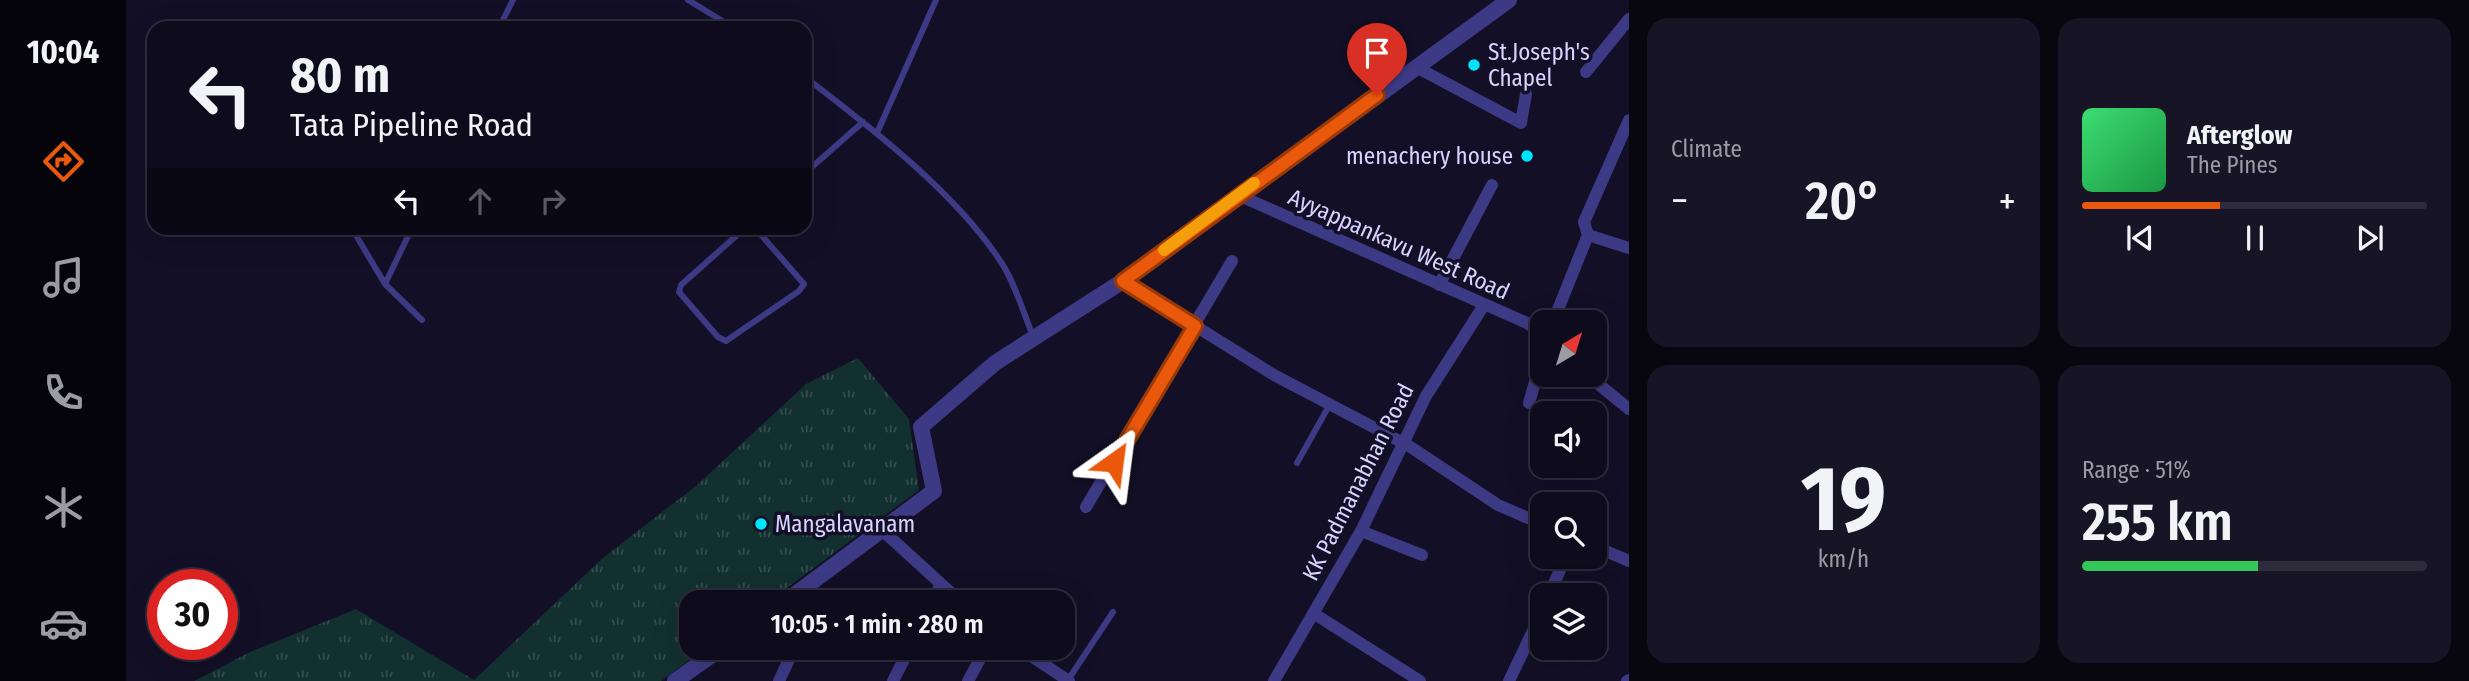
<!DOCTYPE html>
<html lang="en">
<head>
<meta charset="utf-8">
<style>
  :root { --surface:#0e0b1c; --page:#171425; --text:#f1f3f6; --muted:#9b9ba3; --line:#2e2b3b; --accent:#ea580c }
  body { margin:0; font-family:"Fira Sans Condensed",sans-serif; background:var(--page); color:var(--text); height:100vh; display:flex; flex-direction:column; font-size:26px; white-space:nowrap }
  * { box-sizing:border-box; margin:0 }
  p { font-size:23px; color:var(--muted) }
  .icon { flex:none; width:38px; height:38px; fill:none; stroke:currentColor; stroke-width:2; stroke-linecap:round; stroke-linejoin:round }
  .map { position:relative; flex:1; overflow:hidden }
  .side { display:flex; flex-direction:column; gap:18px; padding:18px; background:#08060f; width:840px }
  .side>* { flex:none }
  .hud { position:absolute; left:21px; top:21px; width:665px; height:214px; border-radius:21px; box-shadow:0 7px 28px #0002,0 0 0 2px var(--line); background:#0e0b1c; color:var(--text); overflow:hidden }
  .needle { width:46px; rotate:38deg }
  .buttons { position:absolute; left:1404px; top:310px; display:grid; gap:14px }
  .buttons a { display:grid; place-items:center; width:77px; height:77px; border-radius:14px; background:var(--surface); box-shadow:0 7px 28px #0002,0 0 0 2px var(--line); font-size:35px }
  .speed { position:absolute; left:21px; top:569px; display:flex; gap:14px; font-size:35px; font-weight:700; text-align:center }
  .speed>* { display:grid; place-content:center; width:91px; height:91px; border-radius:50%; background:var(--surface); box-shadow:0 7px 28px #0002,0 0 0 2px var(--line); line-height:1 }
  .speed .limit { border:10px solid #d22; background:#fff; color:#111 }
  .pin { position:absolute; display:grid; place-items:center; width:60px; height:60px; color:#fff; margin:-72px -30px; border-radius:50% 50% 50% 0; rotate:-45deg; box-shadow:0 0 7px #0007 }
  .pin .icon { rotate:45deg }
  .me { position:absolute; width:77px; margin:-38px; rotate:31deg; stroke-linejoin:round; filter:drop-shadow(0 0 5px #0008) }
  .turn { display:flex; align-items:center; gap:24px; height:147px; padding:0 28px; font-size:32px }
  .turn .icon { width:91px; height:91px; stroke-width:2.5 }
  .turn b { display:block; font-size:49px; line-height:60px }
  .lanes { display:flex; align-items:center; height:66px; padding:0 28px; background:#0003; justify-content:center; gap:35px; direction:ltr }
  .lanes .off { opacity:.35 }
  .big { font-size:52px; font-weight:600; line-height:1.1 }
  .side .card { flex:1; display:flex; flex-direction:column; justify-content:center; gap:10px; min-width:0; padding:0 24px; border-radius:21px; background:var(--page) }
  .side .dial { align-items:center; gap:0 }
  .dial b { font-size:91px; line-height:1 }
  .song { display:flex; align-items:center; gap:21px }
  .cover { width:84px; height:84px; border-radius:10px; background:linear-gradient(135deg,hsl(140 70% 55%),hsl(140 70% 35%)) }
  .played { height:7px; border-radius:4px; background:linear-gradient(90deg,var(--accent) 40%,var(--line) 40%) }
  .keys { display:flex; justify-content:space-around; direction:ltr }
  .heat { display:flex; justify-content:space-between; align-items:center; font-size:38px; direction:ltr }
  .charge { height:10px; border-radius:5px; background:linear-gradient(90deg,#34c759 51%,var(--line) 0) }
  .side .tiles { flex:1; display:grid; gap:18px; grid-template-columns:repeat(2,1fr) }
  .trip { position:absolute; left:553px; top:590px; width:396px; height:70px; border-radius:21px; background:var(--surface); box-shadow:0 7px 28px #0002,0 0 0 2px var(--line); font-weight:600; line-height:70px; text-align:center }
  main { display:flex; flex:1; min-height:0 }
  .dock { display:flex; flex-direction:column; width:126px; justify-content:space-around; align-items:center; background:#06040b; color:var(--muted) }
  .dock .icon { width:49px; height:49px }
  .dock .active { color:var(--accent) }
  .dock b { font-size:32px; color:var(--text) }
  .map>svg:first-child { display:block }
  .grass { fill:url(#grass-tufts) }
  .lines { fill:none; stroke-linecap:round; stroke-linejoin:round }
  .service { stroke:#3d3a85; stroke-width:6 }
  .minor { stroke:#3d3a85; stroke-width:12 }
  .tertiary { stroke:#3d3a85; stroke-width:16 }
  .route-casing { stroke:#983908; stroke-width:18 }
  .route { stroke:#ea580c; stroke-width:12 }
  .slow { stroke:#f59e0b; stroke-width:12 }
  .poi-dot { fill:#00e5ff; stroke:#130f26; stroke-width:2.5 }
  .labels { text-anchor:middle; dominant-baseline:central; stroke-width:7; stroke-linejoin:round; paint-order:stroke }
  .poi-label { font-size:23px; fill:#d9d4ff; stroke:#130f26; text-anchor:start }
  .street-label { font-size:23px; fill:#d9d4ff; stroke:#130f26 }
</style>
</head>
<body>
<main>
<nav class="dock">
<b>10:04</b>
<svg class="icon active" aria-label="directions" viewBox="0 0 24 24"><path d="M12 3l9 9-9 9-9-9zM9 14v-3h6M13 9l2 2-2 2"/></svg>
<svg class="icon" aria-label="music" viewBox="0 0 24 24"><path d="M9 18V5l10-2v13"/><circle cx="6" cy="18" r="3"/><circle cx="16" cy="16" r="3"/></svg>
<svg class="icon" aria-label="phone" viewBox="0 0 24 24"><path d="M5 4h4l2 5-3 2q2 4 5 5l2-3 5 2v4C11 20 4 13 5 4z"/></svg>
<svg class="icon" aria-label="climate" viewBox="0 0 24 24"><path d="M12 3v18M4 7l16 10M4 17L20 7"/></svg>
<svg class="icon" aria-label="car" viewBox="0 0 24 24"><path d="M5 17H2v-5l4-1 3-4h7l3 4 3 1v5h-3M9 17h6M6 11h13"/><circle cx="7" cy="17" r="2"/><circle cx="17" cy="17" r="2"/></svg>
</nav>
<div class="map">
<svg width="1503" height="681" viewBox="0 0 1503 681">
  <defs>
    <pattern id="grass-tufts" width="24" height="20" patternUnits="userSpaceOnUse" patternTransform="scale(1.75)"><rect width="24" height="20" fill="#12302f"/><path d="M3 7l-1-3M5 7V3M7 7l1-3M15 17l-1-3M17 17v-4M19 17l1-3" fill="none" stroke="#344d4e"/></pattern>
  </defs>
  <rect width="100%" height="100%" fill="#130f26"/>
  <path class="grass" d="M732,358l51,61 10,71 -151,112h-77v46h15l-45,33h-467l56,-29 106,-43 118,71 130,-123 92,-71 110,-102z"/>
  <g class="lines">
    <path class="service" d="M562,0l46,28
      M373,28l14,-28
      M679,77c66,51 149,114 196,185 14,21 22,50 32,74
      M751,133l59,-133
      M679,173l58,-51
      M230,228l1,9 28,47
      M286,228l-27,56 37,36
      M619,228l-64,57 -2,7 39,45 8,4 73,-50 5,-7 -49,-56
      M1171,463l33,-59
      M942,680l45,-68"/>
    <path class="minor" d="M1290,67l105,56 5,-29
      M1460,72l43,-53
      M1112,195l289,128 15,10
      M1462,235l41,13
      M997,281l151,94 135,71 89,59 44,19
      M1313,285l53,-100
      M1427,322l35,-87 -4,-13 45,-102
      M1460,374l43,35
      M1403,403l13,-46
      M960,507l146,-246
      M757,531l78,71
      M1235,531l61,24
      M1468,546l35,15
      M1423,595l17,-39
      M806,602l9,-18
      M1187,613l107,68
      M893,648l50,33
      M653,681l12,-26 -5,-7
      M767,681l17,-33
      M842,681l18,-33
      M1148,681l87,-150 65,-135 58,-91
      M1383,681l33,-69
      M1501,681l2,-1"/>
    <path class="tertiary" d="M659,602l149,-111 -13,-64 74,-64 128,-82 386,-281
      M549,681l47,-33"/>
  </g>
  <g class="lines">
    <defs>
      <path id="route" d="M988,462l81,-136 -72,-45 254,-186"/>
    </defs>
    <use href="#route" class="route-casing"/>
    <use href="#route" class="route"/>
    <path class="slow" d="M1038,250l90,-67"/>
  </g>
  <g class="poi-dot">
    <circle cx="1348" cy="65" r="7"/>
    <circle cx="1401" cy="156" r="7"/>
    <circle cx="635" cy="524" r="7"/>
  </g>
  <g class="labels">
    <g class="poi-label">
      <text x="1362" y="52">St.Joseph's<tspan x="1362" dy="26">Chapel</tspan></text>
      <text x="1387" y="156" text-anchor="end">menachery house</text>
      <text x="649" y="524">Mangalavanam</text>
    </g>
    <g class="street-label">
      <text transform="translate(1273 244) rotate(24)">Ayyappankavu West Road</text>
      <text transform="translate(1232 482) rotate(-63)">KK Padmanabhan Road</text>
    </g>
  </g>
</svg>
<div class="buttons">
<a><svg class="needle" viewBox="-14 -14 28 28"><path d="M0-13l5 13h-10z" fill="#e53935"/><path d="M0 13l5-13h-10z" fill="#9b9ba3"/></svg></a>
<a><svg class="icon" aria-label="sound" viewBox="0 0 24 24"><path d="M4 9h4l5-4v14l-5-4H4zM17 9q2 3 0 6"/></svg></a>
<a><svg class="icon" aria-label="search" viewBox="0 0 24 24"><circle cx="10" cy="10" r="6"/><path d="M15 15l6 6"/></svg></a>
<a><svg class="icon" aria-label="layers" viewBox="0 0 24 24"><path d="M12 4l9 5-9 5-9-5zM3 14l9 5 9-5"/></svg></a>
</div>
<div class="speed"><div class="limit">30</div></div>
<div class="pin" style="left:1251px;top:95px;background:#d93025"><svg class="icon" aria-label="arrive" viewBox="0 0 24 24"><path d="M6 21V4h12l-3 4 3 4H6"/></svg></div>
<svg class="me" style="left:988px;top:462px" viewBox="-20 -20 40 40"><path d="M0-17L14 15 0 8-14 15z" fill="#ea580c" stroke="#fff" stroke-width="4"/></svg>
<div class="trip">10:05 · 1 min · 280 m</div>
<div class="hud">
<div class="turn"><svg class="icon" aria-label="left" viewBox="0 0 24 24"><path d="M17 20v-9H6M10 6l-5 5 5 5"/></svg><div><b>80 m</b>Tata Pipeline Road</div></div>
<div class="lanes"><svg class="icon" aria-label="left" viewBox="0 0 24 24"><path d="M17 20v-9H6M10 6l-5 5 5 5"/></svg><svg class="icon off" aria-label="ahead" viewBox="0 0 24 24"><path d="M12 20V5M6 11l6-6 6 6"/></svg><svg class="icon off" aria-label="right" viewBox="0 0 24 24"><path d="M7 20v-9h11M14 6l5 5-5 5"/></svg></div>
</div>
</div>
<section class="side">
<div class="tiles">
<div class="card"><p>Climate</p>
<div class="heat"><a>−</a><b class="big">20°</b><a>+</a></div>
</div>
<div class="card">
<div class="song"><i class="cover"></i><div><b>Afterglow</b><p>The Pines</p></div></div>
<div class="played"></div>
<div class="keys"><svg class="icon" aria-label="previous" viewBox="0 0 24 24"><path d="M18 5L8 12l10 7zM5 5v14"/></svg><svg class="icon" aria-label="pause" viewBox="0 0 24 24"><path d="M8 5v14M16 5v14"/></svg><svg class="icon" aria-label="next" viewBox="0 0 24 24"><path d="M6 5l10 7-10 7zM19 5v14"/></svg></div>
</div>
<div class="card dial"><b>19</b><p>km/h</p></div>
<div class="card"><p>Range · 51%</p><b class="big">255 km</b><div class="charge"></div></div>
</div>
</section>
</main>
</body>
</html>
